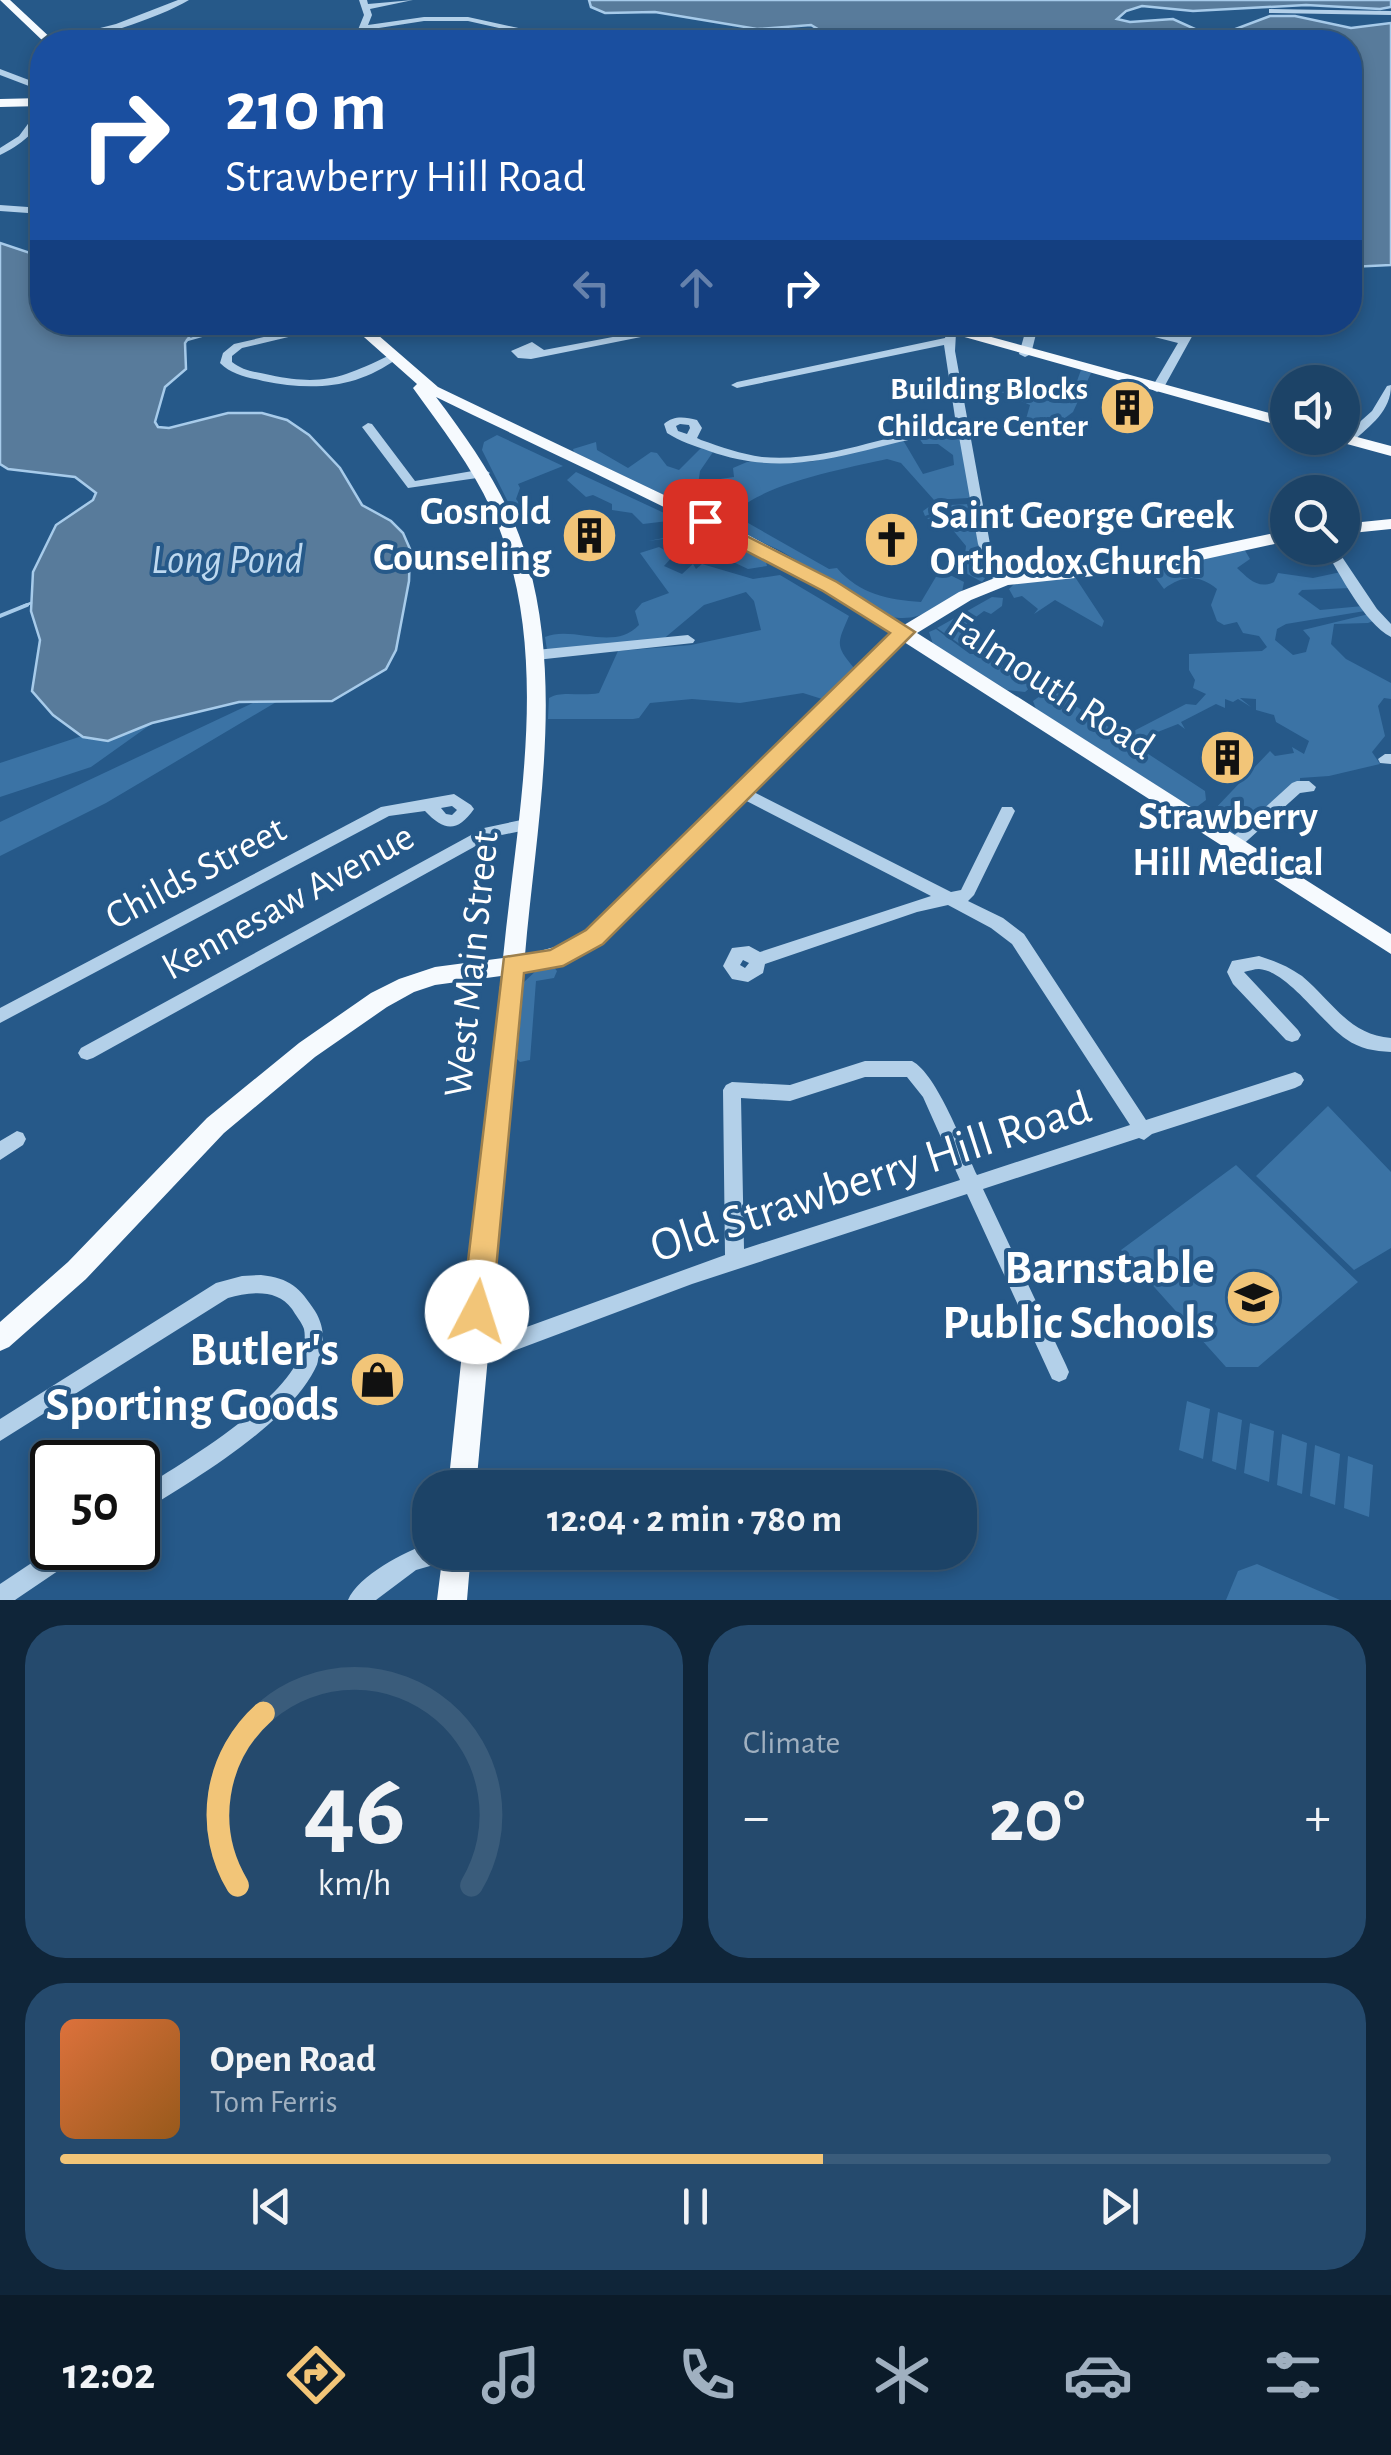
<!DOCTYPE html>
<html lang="en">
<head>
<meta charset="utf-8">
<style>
  :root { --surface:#1c4367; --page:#254a6d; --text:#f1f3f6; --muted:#a0b0c0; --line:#3a5c7b; --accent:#f2c578 }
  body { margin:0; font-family:"Alegreya Sans",sans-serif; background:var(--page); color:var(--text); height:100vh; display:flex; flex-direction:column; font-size:38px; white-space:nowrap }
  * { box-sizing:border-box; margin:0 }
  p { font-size:32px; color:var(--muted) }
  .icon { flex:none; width:55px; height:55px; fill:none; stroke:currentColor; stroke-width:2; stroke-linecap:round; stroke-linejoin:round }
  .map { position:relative; height:1600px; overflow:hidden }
  .details { display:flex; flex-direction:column; gap:25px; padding:25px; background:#0f2539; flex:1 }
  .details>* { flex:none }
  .guide { position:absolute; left:30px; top:30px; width:1332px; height:305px; border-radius:40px; box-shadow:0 5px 15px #0003,0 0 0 2px var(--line); background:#1a4fa0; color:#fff; overflow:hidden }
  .tools { position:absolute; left:1270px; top:365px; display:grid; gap:20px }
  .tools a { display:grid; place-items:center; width:90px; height:90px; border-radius:50%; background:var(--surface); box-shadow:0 5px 15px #0003,0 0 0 2px var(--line); font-size:50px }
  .speed { position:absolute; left:30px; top:1440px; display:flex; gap:20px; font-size:50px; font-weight:700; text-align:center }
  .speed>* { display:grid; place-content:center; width:130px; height:130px; border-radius:50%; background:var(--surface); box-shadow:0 5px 15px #0003,0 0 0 2px var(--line); line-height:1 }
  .speed .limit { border:5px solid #111; border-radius:15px; background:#fff; color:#111 }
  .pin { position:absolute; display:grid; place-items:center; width:85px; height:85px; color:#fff; margin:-42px; border-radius:20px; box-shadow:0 5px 15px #0006 }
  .me { position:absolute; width:110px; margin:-55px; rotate:5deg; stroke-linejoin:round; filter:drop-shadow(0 0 8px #0008) }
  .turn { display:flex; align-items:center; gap:35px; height:210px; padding:0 30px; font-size:45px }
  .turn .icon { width:130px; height:130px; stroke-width:2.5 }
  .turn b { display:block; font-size:70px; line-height:85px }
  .lanes { display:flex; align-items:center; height:95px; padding:0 30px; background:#0003; justify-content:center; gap:50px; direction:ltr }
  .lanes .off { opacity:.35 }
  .big { font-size:75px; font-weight:700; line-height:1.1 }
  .details .tile { flex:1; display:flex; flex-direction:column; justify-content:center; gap:15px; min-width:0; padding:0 35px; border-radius:40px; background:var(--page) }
  .details .dial { align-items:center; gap:0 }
  .dial svg { height:260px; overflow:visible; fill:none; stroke:var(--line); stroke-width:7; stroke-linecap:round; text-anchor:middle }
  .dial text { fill:var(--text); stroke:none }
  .song { display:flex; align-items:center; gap:30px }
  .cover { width:120px; height:120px; border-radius:15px; background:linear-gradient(135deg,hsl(20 70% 55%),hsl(30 70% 35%)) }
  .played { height:10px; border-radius:5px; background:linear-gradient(90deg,var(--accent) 60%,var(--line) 60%) }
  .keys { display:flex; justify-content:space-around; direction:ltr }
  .heat { display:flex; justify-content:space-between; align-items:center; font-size:55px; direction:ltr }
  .details .tiles { flex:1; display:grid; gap:25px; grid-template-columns:1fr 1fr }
  .tile:last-child { grid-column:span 2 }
  .trip { position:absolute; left:412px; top:1470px; width:565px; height:100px; border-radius:40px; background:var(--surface); box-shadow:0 5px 15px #0003,0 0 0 2px var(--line); font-weight:700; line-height:100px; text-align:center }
  .dock { display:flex; height:160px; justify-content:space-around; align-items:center; background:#0b1b29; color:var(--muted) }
  .dock .icon { width:70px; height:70px }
  .dock .current { color:var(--accent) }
  .dock b { font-size:45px; color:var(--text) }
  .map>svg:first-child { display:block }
  .green { fill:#3b73a5 }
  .water { fill:#587b9b; stroke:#a7cbea; stroke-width:2.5 }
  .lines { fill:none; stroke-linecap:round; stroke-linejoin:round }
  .stream-far1 { stroke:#a7cbea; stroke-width:2.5 }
  .stream { stroke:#a7cbea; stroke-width:4 }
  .minor { fill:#b3d0e9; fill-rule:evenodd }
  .major { fill:#f6fafe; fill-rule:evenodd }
  .route { fill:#f2c578; stroke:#9d804e; stroke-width:2.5 }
  .labels { text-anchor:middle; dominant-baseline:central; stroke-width:8; stroke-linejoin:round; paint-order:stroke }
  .far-poi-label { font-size:32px; font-weight:bold; fill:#fff; stroke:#265989; text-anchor:end }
  .poi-label { font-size:40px; font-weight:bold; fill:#fff; stroke:#265989; text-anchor:end }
  .street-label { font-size:40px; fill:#fff; stroke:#265989 }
  .water-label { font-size:42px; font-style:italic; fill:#bed9f0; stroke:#265989 }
  .near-street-label { font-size:48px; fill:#fff; stroke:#265989 }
  .near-poi-label { font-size:48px; font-weight:bold; fill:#fff; stroke:#265989; text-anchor:end }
</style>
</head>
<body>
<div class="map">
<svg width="1391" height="1600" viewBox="0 0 1391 1600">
  <rect width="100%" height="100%" fill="#265989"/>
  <path class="green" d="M1081,370l10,3 -18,39 -8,6 -18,-1 -5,12 -16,-10 4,-14 -29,-13c25,-5 43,14 68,11z
    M956,431l4,3 11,62 -3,2 -34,2 -33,-37 -14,-4c-36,8 -132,26 -153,56l95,54 8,-1c22,26 52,32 84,34l16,-27 11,-1 16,8 -2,10c-30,15 -39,30 -71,25l-110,-66 -207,-99 -1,-3 23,-7 1,8 31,18 23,-16 6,1 10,13 12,4 23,-23 11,5 -13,19 -2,14 9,3 6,-8 21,-3 -1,-9 14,-6h63l93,-22 20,34 31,-9 -1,-10 -15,-11h-15l-4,-6z
    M497,435l66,31 -45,18 2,4 -4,11 13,18 -4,5h-7l-36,-72 2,-8z
    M576,472l114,53 1,3 -13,9 -30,4 26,-5 -6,-15 -25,3 -11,-11 -20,-3v-6l-19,-9 -7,2 -19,-17z
    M970,504l19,69 -7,9 -29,-16 3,-4 8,1 2,-17 -19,-23h-13l-7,-5 17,-2 -3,-6 -16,6 -2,-5 7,-5z
    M703,530l63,32 1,4 -19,3 -51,-24 -3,-7z
    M659,547l15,8 -10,11 18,8 11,-10 3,5 6,-5 51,15 27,-4 69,41c-12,28 -14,29 5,52l-32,31 -19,-6 -63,10 -48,-4 -42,4 -11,15 -6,1h-85l1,-21c13,-8 31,-1 50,-5l19,-42 73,-6 70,-15 -7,-29 -8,-9 -42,13 -43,36 -114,9 -2,-13c28,-12 69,15 94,-12l-4,-14 7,-8 27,-10 -29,-40z
    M1243,547l7,12 -13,9c11,10 21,22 37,14l4,-9 35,5 28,-6 10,16 -49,2 -4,4 22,16 43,-4 2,5 -79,13 -9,5 -2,11 18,15 13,-3 4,-14 -7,-8 66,-16 4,7 -5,2 -34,1 -3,20 15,15 45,24v16l-7,-1 -6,8 7,30 -13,16 8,12 -51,12 -29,2v5l-64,53 -24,-14v-10l58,-61 5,5 19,-3 -2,-6 12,7 5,-13 -33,-19 -2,-7 -18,-5v-11l-16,-1 11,9 -13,-8 -5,3 -8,-3v9l-9,-4 -35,18 4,7 -7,-5 -33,13 7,8 -9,-5 -7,6 69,45 1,9 -12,9 -158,-100 -3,-8 14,-10 28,6 -1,8 22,14 8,-3 -2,7 22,13 62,-32 10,1 10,-11 -13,-6 2,-8 -6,-10v-16l73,-3 5,-4 -8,-11 -16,-3 -6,-11 -13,3 -7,-4 -6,-16 6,-16c-19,-15 -34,-14 -53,0l-15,-20z
    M1075,577l29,44 -2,6 -47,-27 -21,14 4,-5 -16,-13 -8,2 -5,-9 7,-7z
    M992,597l11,1 -1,8 -11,8 -7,-3 -23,17 6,5 -5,6 22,13h-13l-34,-24z
    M936,629l34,25h16l39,24 7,-3 6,6 -13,11 -18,-2 -74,-46 -4,-12z
    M259,700l19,1 -172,102 -106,53v-34z
    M148,719l2,6 -59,42 -91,30v-34l88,-29z
    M551,964l6,7 -3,7 -18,3 -6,79 -10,2 -3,-3 7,-77 15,-14z
    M1328,1106l63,66v76l-37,22 -98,-94z
    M1236,1165l122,117 -100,85h-32l-105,-117z
    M1187,1401l23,8 -7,50 -24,-9z
    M1218,1412l24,8 -6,50 -24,-9z
    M1250,1423l24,8 -5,51 -25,-9z
    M1282,1434l25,9 -5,51 -25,-9z
    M1315,1445l25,9 -5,51 -25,-9z
    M1348,1456l25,9 -4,52 -25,-9z
    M1257,1564l83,36h-114l12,-29z"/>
  <path class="water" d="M589,0h802v7l-11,2 -74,-4 -113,6 -51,-5 -16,5 -9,8 13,3 43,-3 24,11 22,1 14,-1 37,-14h25l56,12 40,-5v242l-41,2v-225h-530l1,-11 -10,-6 -54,4 -102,-17 -50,1 -14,-6z
    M0,243l42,14v65l157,1 -14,20 1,26 -21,18 -10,35 3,5 11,1 59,-15h34l25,7 22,15 31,33 22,37 29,16 12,12 7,16 -1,32 -13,69 -10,19 -54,32 -93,1 -87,21 -44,18 -25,-4 -30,-22 -21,-24 8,-51 -9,-29 2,-39 23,-47 37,-25 3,-7 -21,-16 -67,-8 -8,-5z"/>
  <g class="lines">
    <path class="stream-far1" d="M187,340l64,-18
      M21,607l10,-4"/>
    <path class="stream" d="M0,616l27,-11"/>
    <path class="minor" d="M178,0h11c-32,19 -107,44 -144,42l71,-18z
      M359,0h8l1,4 45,-4 -43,9 2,6 -4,10 56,-8h44l92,20 85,2 4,3h-89l-92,-21h-44l-58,9 -5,12h-8l11,-27z
      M1269,9l122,2v4l-119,-2h-3z
      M0,69l42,16v6l-42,-16z
      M42,108c0,22 -23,38 -42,47v-7l19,-12 20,-27z
      M0,205l42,3v6l-42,-3z
      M329,322h22l-109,26 -10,8v6c11,9 24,10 38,13 52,11 72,3 118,-19h8l2,2c-42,31 -86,33 -135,23 -16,-4 -31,-6 -43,-18l3,-10 11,-9z
      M692,322h24l-185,37 -13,-1 -7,-7 21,-9 12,8z
      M1028,322h11l-8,32 -6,3 -6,-3z
      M1096,322h22l63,15 8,-15h11l-37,67 -6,3 -6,-3 27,-46z
      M1251,322h19l13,4v-4h10v9l-5,3z
      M951,330l5,3 -1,18 35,193 17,37 -2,3h-10l-17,-40 -20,-113c-91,11 -156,53 -249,20 -14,-5 -30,-10 -42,-18l-3,-9c10,-9 21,-7 33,-4l5,8 -5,10 4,2c20,7 40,14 61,17 66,6 129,-25 194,-33l-12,-79 -207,43 -6,-3 6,-3 208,-44 2,-7zM680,424l9,1 1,3 -3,6 -9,-3 -2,-5z
      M1391,385c0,26 -20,40 -39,57h-8v-6l28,-25 15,-25z
      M368,423l4,1 43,57 69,-12 6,4 -6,4 -76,11 -46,-61z
      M1324,548h12l41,61 14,15v13c-27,-14 -51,-63 -67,-89z
      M688,635l7,5 -2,3 -157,17 -7,-5 7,-5z
      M1385,754h6v10l-11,-1 -2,-4z
      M1297,781h12l7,6 -2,4 -14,2 -62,56h-10l-3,-4 3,-4 64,-58z
      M740,785l211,107 10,-2 41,-83h10l3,4 -41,84 -6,6 35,17 21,16 122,186 149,-48 6,3 3,5 -3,5 -6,3 -143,46 -8,6 -5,-2 -156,51 83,176 3,7 -3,7 -7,3 -7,-3 -85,-185 -275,90 -219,82 -7,-3 -3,-7 3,-7 259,-94 -2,-165 3,-5 6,-3 58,3 75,-24h47c25,13 52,86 65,114l153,-50 -118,-181 -21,-16 -43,-23 -31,7 -152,52 -2,9 -15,9 -16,-3 -9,-13 9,-18 17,-2 11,6 171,-56 -196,-101 -2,-4 2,-4zM743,960l6,3 -4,5 -5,-3zM865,1077h42l16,20 37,83 -216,69 -3,-151 49,3z
      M454,794l17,11 3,4c-17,24 -30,22 -49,2l-36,5 -389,207v-15l381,-201zM452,806l5,4 -5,5 -6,-1 -5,-6z
      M526,819l5,2 3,4 -3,4 -39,8 -399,221 -6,2 -6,-2 -3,-5 3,-5 403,-220z
      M1259,956c16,5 29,10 43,20 30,25 47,59 89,62v14c-17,-1 -31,-3 -45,-13 -24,-16 -58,-68 -87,-70 -5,0 -10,2 -15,3l54,58 3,5 -3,5 -6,2 -6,-2 -53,-56 -6,-12 5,-11z
      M17,1131l6,2 3,6 -3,6 -23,15v-19z
      M261,1275c29,3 39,13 54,36 46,75 -120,167 -170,199l-7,3v-22c41,-27 178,-104 166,-162 -2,-6 -9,-15 -12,-20 -15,-21 -43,-17 -64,-11l-228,143v-22l216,-136 26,-7z
      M430,1543v9h24l-3,8 -35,10 -40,30h-28c10,-24 57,-49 82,-57z
      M54,1548h29l-3,8 -65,44h-15v-16z"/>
    <path class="major" d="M0,0h10l45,42h-11z
      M42,98v8l-42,1v-8z
      M347,322h16l75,65 312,149 86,46 68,43 55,-33 46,-18 155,-17 128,-27v11l-128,28 -152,16 -37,15 -54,33 474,301v20l-487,-312 -10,5 -292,296 -24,15 -55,15 -47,515h-28l53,-512 -66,9 -21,7 -27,15 -72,50 -91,76 -138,146 -77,68 -9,4v-29l68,-60 139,-144 92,-75 72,-50 28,-14 36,-12 68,-9c14,-144 50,-303 -8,-440 -20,-48 -52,-88 -82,-130l4,-4zM436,397c154,75 311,144 455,236l-305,298 -24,14 -37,10c11,-128 39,-266 3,-393 -17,-61 -54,-115 -92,-165z
      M911,322h25l352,96v10z
      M1342,433l49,13v10l-55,-15 -2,-3h8z
      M1391,519v10l-49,5v-10z
      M443,1552h28l-4,48h-30z"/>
  </g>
  <path class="route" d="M705,515l132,67 78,50 -312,312 -40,22 -39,7 -32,339 -5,11 -10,4 -10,-4 -5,-11 42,-355 46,-7 36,-20 304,-297 -67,-42 -125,-65 -3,-5z"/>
  <defs>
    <symbol id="building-disc" viewBox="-11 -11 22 22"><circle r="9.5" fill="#f2c578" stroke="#265989"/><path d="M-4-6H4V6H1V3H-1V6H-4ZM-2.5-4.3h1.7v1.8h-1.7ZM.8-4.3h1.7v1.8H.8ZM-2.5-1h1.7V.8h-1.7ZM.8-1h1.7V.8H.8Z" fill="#111"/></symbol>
    <symbol id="church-disc" viewBox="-11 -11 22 22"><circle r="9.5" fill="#f2c578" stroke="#265989"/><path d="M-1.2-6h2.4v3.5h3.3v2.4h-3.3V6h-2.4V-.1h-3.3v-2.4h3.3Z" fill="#111"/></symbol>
    <symbol id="school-disc" viewBox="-11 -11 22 22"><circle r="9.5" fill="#f2c578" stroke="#265989"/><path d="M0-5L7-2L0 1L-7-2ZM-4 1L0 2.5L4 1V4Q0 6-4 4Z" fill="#111"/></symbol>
    <symbol id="shop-disc" viewBox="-11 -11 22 22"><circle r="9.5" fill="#f2c578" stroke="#265989"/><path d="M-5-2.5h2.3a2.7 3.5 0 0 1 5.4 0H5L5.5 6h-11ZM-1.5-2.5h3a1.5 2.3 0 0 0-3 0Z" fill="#111"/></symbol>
  </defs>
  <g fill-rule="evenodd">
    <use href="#building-disc" x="1096" y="376" width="63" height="63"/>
    <use href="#building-disc" x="558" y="504" width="63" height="63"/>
    <use href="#church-disc" x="860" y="508" width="63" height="63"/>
    <use href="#building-disc" x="1196" y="726" width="63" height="63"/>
    <use href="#school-disc" x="1222" y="1266" width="63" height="63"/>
    <use href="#shop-disc" x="346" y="1348" width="63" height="63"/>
  </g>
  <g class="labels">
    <g class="far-poi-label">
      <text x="1088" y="389">Building Blocks<tspan x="1088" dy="37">Childcare Center</tspan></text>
    </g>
    <g class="poi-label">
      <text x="551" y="512">Gosnold<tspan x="551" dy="46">Counseling</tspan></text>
      <text x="930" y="516" text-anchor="start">Saint George Greek<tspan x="930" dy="46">Orthodox Church</tspan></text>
      <text x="1228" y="817" text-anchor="middle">Strawberry<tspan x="1228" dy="46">Hill Medical</tspan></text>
    </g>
    <g class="street-label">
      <text transform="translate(1051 686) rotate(33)">Falmouth Road</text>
      <text transform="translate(196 873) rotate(-28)">Childs Street</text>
      <text transform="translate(288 902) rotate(-29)">Kennesaw Avenue</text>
      <text transform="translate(472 964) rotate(-84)">West Main Street</text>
    </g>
    <g class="water-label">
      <text x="227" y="560">Long Pond</text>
    </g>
    <g class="near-street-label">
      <text transform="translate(871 1178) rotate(-18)">Old Strawberry Hill Road</text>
    </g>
    <g class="near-poi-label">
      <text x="1215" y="1269">Barnstable<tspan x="1215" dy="55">Public Schools</tspan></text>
      <text x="339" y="1351">Butler's<tspan x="339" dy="55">Sporting Goods</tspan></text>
    </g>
  </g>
</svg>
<div class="tools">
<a><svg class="icon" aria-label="sound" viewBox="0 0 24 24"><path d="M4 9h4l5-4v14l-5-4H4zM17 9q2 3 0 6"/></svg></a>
<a><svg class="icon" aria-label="search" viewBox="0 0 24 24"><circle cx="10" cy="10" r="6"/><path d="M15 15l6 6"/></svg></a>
</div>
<div class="speed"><div class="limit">50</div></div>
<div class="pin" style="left:705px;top:521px;background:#d93025"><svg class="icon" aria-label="arrive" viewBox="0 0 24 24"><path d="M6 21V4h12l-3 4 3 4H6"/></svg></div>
<svg class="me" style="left:477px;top:1312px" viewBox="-20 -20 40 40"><circle r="19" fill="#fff"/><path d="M0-13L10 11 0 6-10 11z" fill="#f2c578"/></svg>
<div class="trip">12:04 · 2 min · 780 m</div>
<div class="guide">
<div class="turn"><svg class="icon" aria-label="right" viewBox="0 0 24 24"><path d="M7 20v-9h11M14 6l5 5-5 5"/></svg><div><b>210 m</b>Strawberry Hill Road</div></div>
<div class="lanes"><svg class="icon off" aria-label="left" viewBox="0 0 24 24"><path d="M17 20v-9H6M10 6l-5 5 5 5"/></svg><svg class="icon off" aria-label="ahead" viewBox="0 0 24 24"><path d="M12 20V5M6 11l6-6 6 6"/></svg><svg class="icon" aria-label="right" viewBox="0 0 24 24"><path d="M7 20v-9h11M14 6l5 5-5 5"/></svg></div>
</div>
</div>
<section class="details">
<div class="tiles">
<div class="tile dial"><svg viewBox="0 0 100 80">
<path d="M14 69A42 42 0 1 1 86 69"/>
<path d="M14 69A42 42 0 0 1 22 16" stroke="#f2c578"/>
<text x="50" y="56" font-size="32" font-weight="700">46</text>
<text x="50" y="72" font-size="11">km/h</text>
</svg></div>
<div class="tile"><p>Climate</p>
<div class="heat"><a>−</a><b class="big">20°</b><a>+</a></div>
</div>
<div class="tile">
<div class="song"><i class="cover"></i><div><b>Open Road</b><p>Tom Ferris</p></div></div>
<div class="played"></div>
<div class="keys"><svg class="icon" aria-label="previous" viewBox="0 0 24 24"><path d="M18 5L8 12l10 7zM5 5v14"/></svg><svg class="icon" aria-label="pause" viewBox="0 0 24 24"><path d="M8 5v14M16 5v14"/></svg><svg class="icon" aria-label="next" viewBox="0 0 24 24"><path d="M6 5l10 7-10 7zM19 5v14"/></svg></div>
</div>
</div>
</section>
<nav class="dock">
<b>12:02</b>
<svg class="icon current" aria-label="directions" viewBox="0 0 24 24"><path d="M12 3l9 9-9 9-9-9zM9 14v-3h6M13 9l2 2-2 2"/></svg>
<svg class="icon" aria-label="music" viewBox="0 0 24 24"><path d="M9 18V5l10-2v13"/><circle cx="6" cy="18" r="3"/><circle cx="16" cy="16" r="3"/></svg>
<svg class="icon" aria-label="phone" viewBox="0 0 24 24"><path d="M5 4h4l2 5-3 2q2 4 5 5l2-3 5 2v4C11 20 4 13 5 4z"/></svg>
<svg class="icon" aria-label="climate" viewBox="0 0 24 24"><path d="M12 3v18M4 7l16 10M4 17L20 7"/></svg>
<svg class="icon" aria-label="car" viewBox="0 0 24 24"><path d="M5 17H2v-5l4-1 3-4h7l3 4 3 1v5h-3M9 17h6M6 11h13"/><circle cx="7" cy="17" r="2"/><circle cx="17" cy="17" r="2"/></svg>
<svg class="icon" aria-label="filters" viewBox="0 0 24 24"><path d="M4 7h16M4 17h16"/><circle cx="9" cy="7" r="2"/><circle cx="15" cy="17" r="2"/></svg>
</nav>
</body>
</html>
